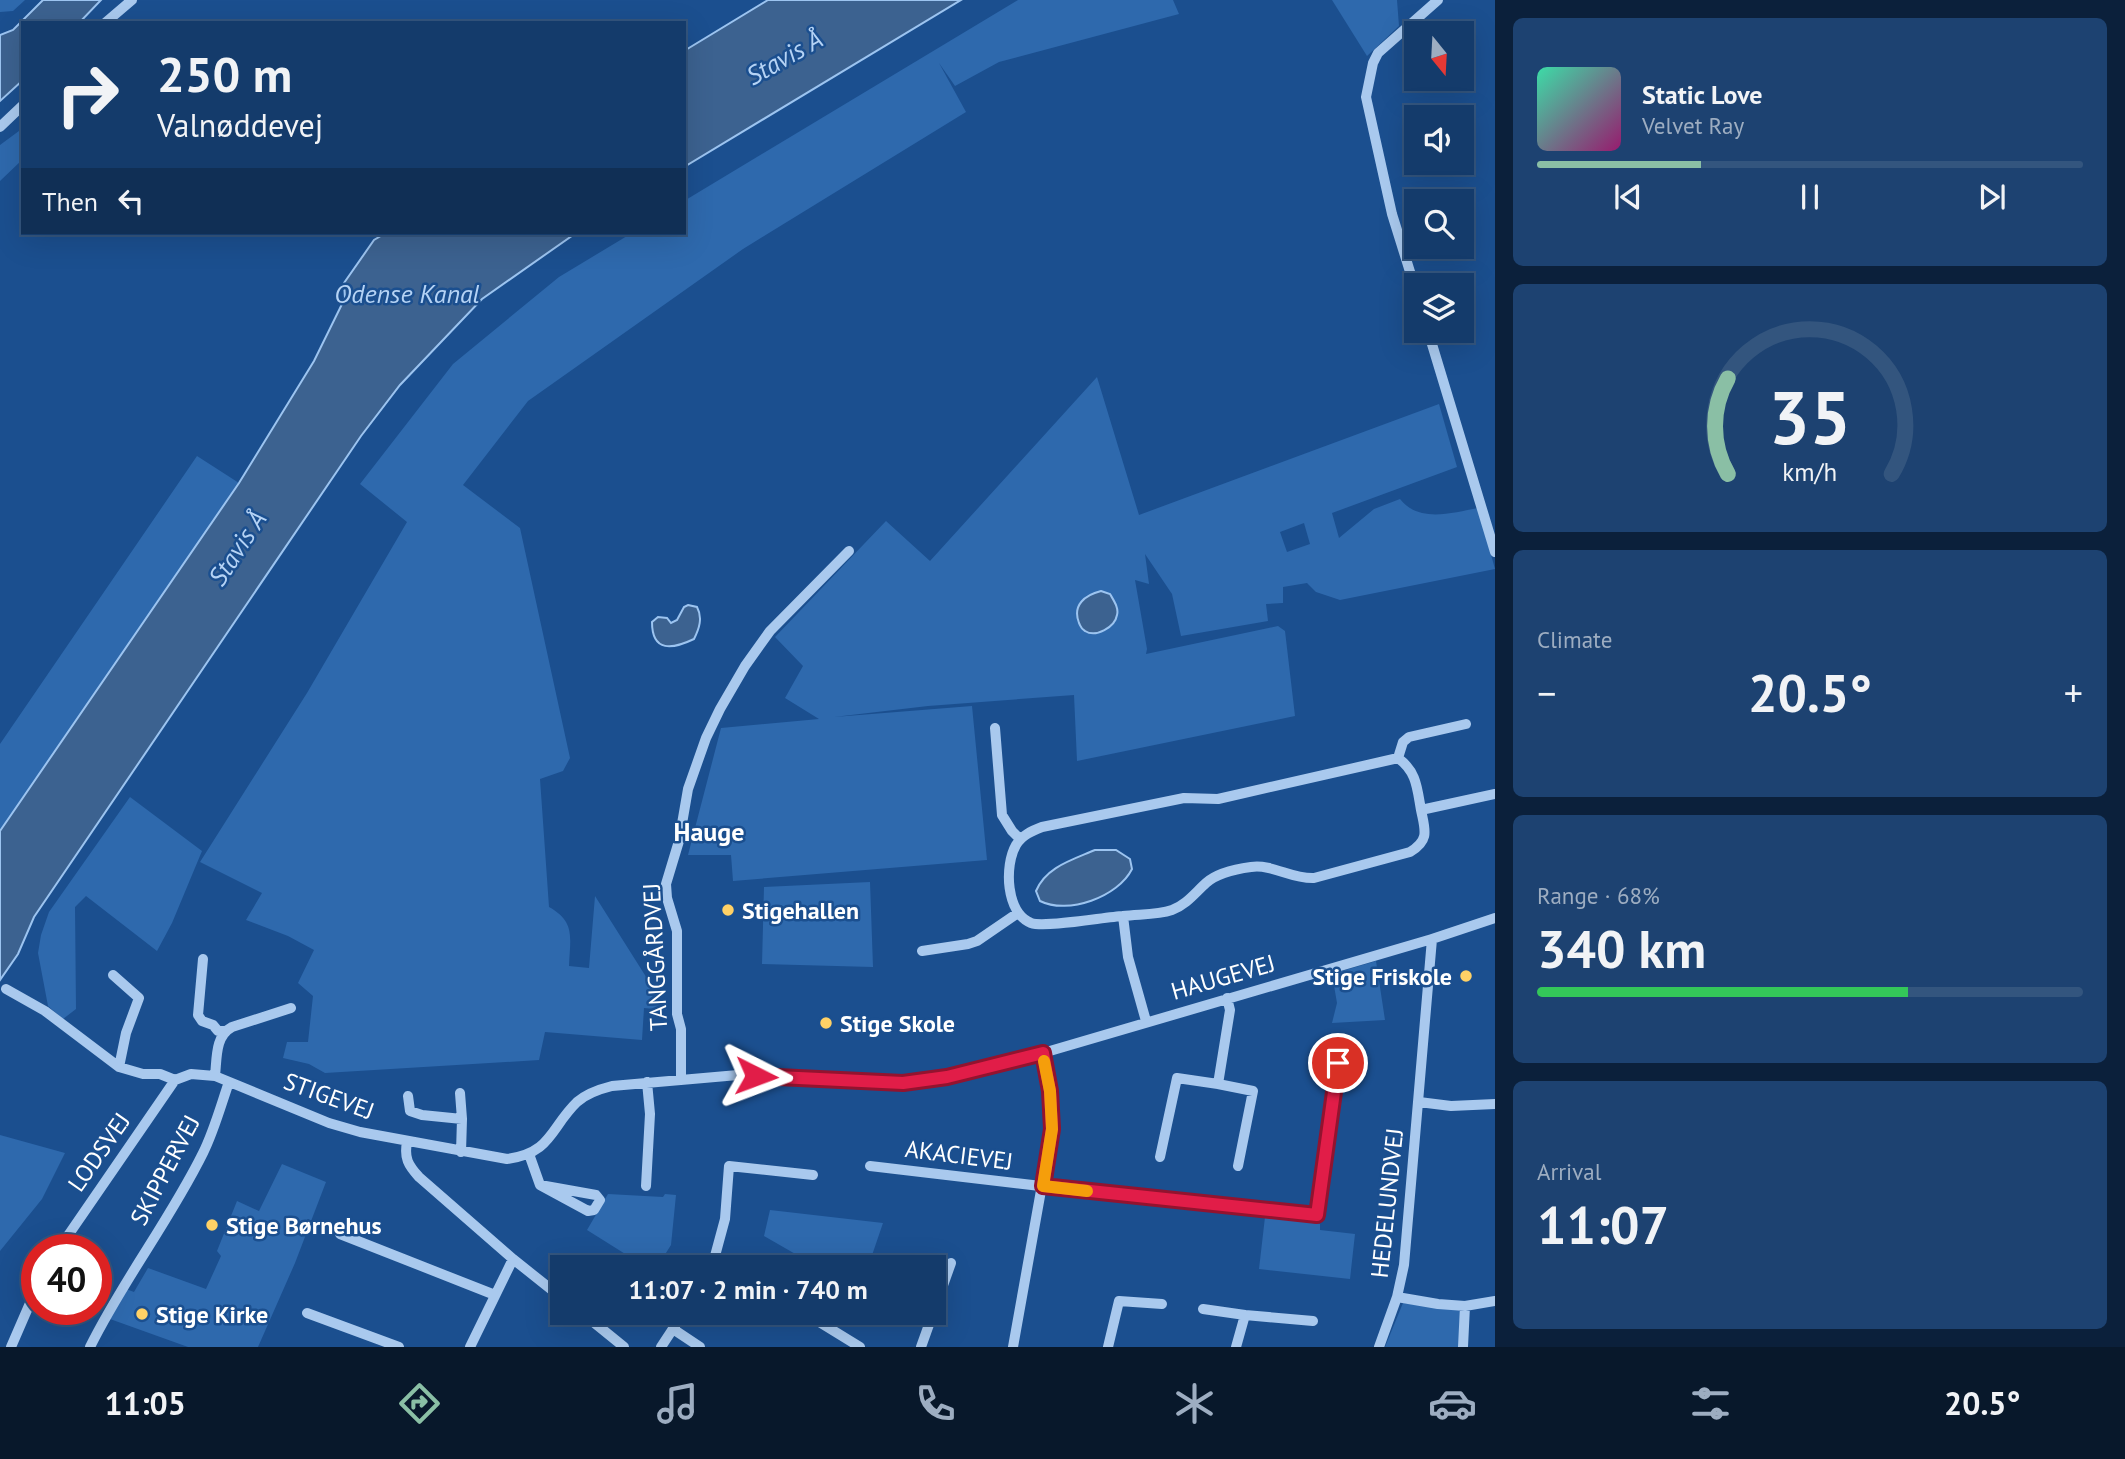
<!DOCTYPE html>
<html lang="en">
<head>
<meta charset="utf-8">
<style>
  :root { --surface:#143b6b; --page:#1d4271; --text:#f1f3f6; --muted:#9dadc1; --line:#33557e; --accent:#8abfa5 }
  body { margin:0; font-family:"PT Sans",sans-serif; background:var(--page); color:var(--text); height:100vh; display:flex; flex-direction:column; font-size:26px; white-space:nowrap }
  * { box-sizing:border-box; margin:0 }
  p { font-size:23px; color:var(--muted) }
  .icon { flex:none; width:38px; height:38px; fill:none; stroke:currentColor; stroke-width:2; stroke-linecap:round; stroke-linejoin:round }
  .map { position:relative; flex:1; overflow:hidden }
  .panel { display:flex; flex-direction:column; gap:18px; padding:18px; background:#0b203b; width:630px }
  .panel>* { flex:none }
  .hud { position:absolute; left:21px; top:21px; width:665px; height:214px; border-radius:0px; box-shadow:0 7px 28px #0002,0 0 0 2px var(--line); background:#143b6b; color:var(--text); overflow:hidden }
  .needle { width:46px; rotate:162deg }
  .fabs { position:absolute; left:1404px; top:21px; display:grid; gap:14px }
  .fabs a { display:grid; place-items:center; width:70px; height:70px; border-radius:0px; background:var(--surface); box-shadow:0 7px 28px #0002,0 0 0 2px var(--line); font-size:35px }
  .speed { position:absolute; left:21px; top:1234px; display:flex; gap:14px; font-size:35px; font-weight:700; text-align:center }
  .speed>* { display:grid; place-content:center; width:91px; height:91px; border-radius:50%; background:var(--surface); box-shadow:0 7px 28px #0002,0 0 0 2px var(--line); line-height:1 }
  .speed .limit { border:10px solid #d22; background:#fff; color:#111 }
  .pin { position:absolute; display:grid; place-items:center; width:60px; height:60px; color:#fff; margin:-30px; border:4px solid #fff; border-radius:50%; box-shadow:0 2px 7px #0007 }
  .me { position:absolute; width:77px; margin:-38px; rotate:93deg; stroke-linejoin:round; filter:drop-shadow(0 0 5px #0008) }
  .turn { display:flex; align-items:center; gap:24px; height:147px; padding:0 21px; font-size:32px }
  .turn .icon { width:91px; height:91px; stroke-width:2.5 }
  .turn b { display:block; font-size:49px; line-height:60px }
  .then { display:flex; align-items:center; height:66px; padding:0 21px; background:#0003; gap:14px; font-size:26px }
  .big { font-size:52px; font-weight:700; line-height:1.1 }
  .panel .widget { flex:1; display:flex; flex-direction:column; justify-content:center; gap:10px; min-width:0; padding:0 24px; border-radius:10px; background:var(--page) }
  .panel .dial { align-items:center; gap:0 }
  .dial svg { height:182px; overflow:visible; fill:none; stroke:var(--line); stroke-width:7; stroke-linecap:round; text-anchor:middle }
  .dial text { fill:var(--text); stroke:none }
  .song { display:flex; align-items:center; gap:21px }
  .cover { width:84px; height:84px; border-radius:10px; background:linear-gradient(135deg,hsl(160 70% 55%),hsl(320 70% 35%)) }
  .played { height:7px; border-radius:4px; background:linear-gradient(90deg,var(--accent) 30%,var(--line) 30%) }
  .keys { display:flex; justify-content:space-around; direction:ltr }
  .heat { display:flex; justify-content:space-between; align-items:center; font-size:38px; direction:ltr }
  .charge { height:10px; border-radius:5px; background:linear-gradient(90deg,#34c759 68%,var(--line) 0) }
  .trip { position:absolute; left:550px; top:1255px; width:396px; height:70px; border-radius:0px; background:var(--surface); box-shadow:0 7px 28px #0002,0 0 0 2px var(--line); font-weight:700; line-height:70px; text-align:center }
  .tab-bar { display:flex; height:112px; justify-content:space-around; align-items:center; background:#08182b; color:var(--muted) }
  .tab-bar .icon { width:49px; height:49px }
  .tab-bar .on { color:var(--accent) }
  .tab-bar b { font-size:32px; color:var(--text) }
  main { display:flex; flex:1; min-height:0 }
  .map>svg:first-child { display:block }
  .green { fill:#2e69ad; fill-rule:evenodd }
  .water { fill:#3c6290; stroke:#9cc4f0; stroke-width:2 }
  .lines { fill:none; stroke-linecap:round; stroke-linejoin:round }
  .minor { stroke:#a9c9ee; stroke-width:10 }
  .route-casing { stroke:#92132f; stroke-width:18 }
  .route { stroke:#e11d48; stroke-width:12 }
  .slow { stroke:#f59e0b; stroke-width:12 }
  .poi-dot { fill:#ffd166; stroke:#1b4f8f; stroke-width:2.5 }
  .labels { text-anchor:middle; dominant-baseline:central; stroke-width:5; stroke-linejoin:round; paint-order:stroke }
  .poi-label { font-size:24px; font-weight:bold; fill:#fff; stroke:#1b4f8f; text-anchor:start }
  .street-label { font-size:24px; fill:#fff; stroke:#1b4f8f }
  .water-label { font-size:26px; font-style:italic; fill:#b5d3f5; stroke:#1b4f8f }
  .neighbourhood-label { font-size:26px; font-weight:bold; fill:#fff; stroke:#1b4f8f }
</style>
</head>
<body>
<main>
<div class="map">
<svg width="1495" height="1347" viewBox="0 0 1495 1347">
  <rect width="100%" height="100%" fill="#1b4f8f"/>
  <path class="green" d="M0,0h25l-12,11 -13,1z
    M1018,0h155l6,14 -180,48 -44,24 -16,-23 27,49 -223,137 -215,152 -65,84 57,43 50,230 -7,13 -23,8 9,128c27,15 21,31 20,59l20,2 6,-72 72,114 -23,-2 -2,32 -97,-8 -6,28 -214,13 -16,-9 -26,-6 4,-16h21l5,-46 -15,-13 16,-33 -26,-14 -42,-16 16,-27 -62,-31 107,-169 100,-171 -47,-38 93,-120 106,-87 73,-44h52v-32z
    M1332,0h65l2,26 -32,30z
    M23,128v31l-23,22v-36z
    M1097,377l42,138 300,-111 18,63 -125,46 7,25 35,-29 26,-10c19,24 51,14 78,9l17,61 -155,31 -24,-8 -9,-9 -24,4v16l-17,1 2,17 -87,15 -9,-42 -27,-40 4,30 -14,-4 12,69 -1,5 132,-28 7,5 10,85 -218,45 -3,-66 -146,11 -94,11 138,-11 15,154 -254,21 -2,-26h-43l33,-127 98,-9 -34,-21 18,-32 -28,-29 111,-116 44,40zM1304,523l6,21 -23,8 -7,-20z
    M197,456l42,27 -239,348v-87z
    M130,797l72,54 -30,72 -15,28 -71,-55 -11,11 1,102 -13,10 -15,-13 -10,-53 3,-18 8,-23z
    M870,882l3,85 -111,-3 2,-77z
    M1376,961l9,59 -53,3 5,-20 -5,-29z
    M0,1135l65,18 -23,46 -42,52z
    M282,1164l44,18 -31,81 -37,84h-70l-78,-28 16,-30 8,3 14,-24 58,21 15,-33 -4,-5 20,-50 22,10z
    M608,1194l55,3 2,-3 11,1 -5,50 -14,22h-11l-59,-37z
    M770,1210l113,13 -15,44h-50l-54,-31z
    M1265,1217l55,7v6l35,4 -5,45 -91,-10z
    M1403,1303l56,7 2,3 -1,34h-75z"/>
  <path class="water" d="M43,0h58l-22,23h-56v57l-23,21v-66l13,-5z
    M768,0h193l-277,167v-116z
    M386,233h190l-94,66 -82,86 -39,51 -327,481 -16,37 -18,26v-149l239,-348 75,-122 31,-63 -1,-15 30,-43z
    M1101,591l9,3c4,7 9,14 7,21 -2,12 -21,23 -32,16 -4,-2 -4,-4 -6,-8 -7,-18 6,-28 22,-32z
    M688,605l9,2c6,11 2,22 -3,32 -21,10 -42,14 -42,-17l6,-5 9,1 4,5 6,-3 7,-13z
    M1095,850h21l14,9 2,10c-14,28 -64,46 -92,32l-4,-10c10,-24 36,-31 59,-41z"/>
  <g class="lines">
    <path class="minor" d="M105,23l27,-23
      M0,127l23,-22
      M1416,291l-24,-77 -26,-117 7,-34 5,-10 60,-53
      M1428,331l67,221
      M995,728l7,87 10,16 8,8
      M1398,758l5,-16 6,-5 57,-13
      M1123,916c-18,1 -78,12 -92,7 -25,-10 -27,-57 -15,-78 6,-10 16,-14 26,-18l142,-29 34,1 180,-41c19,14 19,30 23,52
      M922,951l46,-7 9,-3 41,-28
      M203,959l-5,56 4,6 11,4 5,6h6
      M113,975l26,23 -13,35 -7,34
      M6,989l39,22 74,56 24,7h17l15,6 16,-6 24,2 114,47 31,9 147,27c45,-6 43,-31 70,-57 10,-9 23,-13 35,-16l126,-11 156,8 53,-6 96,-24 389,-114 63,-21
      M1146,1021l-18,-64 -5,-41c16,-2 34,-1 49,-6 14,-5 23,-17 34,-27 11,-10 30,-14 45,-16 22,-3 40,12 63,11l96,-26c20,-12 15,-22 11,-42l74,-16
      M215,1076c2,-18 0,-40 17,-49l59,-19
      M681,1080v-51l-4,-15v-83l-10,-33 -1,-14 13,-43 9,-52 18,-51 14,-29 25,-43 25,-35 79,-80
      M1218,1084l35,7 -15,75
      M408,1096l2,15 12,4 40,4 -2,-26
      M1419,1102l32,4 44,-2
      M407,1142c-3,16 1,23 12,35l94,82 49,39
      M461,1152l1,-33
      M529,1154l11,31 48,26 6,-1 6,-10 -4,-5 -56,-10
      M1160,1157l17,-79 41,6 12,-74 -3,-12
      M870,1166l273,32 173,17 22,-152
      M646,1186l4,-72 -3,-32
      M340,1234l155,61
      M58,1250l117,-170
      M712,1267l13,-48 4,-53 84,9
      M933,1275l12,4
      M1397,1297l41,7 27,2 30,-5
      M1203,1309l42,6 -9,32
      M581,1312l43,35
      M803,1312l57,35
      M307,1313l92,34
      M1245,1315l68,6
      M673,1329l27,18
      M11,1347l26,-60
      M90,1347c33,-67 80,-127 113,-194 11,-22 18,-48 26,-71
      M470,1347l43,-88
      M661,1347l23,-35
      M921,1347l30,-84
      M1013,1347l39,-218 -2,-38 -7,-38
      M1108,1347l11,-46 43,3
      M1379,1347l18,-50 7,-32 28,-326
      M1463,1347l2,-41"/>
  </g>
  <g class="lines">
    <defs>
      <path id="route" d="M756,1076l147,7 44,-6 96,-24 7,38 2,38 -9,57 274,29 21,-152"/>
    </defs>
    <use href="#route" class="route-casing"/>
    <use href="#route" class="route"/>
    <path class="slow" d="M1044,1061l6,30 2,38 -9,57 44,5"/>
  </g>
  <g class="poi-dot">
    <circle cx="728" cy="910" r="7"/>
    <circle cx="1466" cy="976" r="7"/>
    <circle cx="826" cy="1023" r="7"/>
    <circle cx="212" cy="1225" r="7"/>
    <circle cx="142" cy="1314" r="7"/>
  </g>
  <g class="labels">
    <g class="poi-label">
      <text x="742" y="910">Stigehallen</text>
      <text x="1452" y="976" text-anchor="end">Stige Friskole</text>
      <text x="840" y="1023">Stige Skole</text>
      <text x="226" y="1225">Stige Børnehus</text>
      <text x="156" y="1314">Stige Kirke</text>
    </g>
    <g class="street-label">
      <text transform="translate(655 957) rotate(-93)">TANGGÅRDVEJ</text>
      <text transform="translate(1223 977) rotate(-16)">HAUGEVEJ</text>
      <text transform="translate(329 1096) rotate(20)">STIGEVEJ</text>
      <text transform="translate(99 1152) rotate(-55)">LODSVEJ</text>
      <text transform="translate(959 1155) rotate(7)">AKACIEVEJ</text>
      <text transform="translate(165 1170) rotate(-62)">SKIPPERVEJ</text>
      <text transform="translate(1387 1203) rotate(-84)">HEDELUNDVEJ</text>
    </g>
    <g class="water-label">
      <text transform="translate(784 57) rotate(-30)">Stavis Å</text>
      <text x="407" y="293">Odense Kanal</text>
      <text transform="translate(237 548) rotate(-57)">Stavis Å</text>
    </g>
    <g class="neighbourhood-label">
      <text x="709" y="831">Hauge</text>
    </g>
  </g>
</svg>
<div class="fabs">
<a><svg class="needle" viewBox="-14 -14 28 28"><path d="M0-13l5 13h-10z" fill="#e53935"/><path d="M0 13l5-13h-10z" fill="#9dadc1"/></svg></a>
<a><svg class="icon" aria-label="sound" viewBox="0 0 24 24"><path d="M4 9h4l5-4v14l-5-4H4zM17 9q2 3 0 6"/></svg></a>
<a><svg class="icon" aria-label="search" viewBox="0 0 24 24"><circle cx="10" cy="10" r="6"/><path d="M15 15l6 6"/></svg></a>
<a><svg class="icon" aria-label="layers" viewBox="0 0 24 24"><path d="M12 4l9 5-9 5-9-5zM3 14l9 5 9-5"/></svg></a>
</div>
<div class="speed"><div class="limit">40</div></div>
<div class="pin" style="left:1338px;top:1063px;background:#d93025"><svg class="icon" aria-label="arrive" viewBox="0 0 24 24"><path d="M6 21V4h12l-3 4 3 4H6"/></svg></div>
<svg class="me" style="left:756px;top:1076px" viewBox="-20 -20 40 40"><path d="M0-17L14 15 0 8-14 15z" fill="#e11d48" stroke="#fff" stroke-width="4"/></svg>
<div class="trip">11:07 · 2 min · 740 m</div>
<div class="hud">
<div class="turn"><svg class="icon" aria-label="right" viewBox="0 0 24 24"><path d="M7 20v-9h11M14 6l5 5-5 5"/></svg><div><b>250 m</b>Valnøddevej</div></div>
<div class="then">Then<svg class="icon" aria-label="left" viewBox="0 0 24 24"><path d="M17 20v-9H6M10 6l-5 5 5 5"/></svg></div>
</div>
</div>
<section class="panel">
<div class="widget">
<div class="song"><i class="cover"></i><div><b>Static Love</b><p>Velvet Ray</p></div></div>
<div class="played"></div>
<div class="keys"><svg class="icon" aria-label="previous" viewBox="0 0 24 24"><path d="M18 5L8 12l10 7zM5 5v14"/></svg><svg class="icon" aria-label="pause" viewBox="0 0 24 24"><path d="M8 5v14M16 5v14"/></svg><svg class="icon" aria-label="next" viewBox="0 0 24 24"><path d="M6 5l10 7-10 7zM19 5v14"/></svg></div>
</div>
<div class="widget dial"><svg viewBox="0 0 100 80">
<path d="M14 69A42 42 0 1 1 86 69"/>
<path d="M14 69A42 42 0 0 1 14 27" stroke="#8abfa5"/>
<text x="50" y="56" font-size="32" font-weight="700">35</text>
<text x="50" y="72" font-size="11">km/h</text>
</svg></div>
<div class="widget"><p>Climate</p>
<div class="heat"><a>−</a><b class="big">20.5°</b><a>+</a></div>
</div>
<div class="widget"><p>Range · 68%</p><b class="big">340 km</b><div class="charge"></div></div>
<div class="widget"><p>Arrival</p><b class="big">11:07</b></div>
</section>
</main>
<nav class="tab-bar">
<b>11:05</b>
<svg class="icon on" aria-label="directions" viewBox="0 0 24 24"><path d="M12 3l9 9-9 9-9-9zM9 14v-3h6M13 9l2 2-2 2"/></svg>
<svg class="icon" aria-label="music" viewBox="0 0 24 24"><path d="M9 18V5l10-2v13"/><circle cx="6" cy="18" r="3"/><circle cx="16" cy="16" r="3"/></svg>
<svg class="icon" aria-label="phone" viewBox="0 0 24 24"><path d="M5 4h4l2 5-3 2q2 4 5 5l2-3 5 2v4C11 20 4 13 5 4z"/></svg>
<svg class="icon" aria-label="climate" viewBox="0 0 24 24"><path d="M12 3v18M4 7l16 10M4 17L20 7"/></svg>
<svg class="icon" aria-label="car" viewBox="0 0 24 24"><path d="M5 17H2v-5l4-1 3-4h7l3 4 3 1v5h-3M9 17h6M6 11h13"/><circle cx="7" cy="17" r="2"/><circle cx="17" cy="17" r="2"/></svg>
<svg class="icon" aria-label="filters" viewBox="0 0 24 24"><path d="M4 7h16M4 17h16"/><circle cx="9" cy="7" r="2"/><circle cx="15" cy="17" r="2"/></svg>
<b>20.5°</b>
</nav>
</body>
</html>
